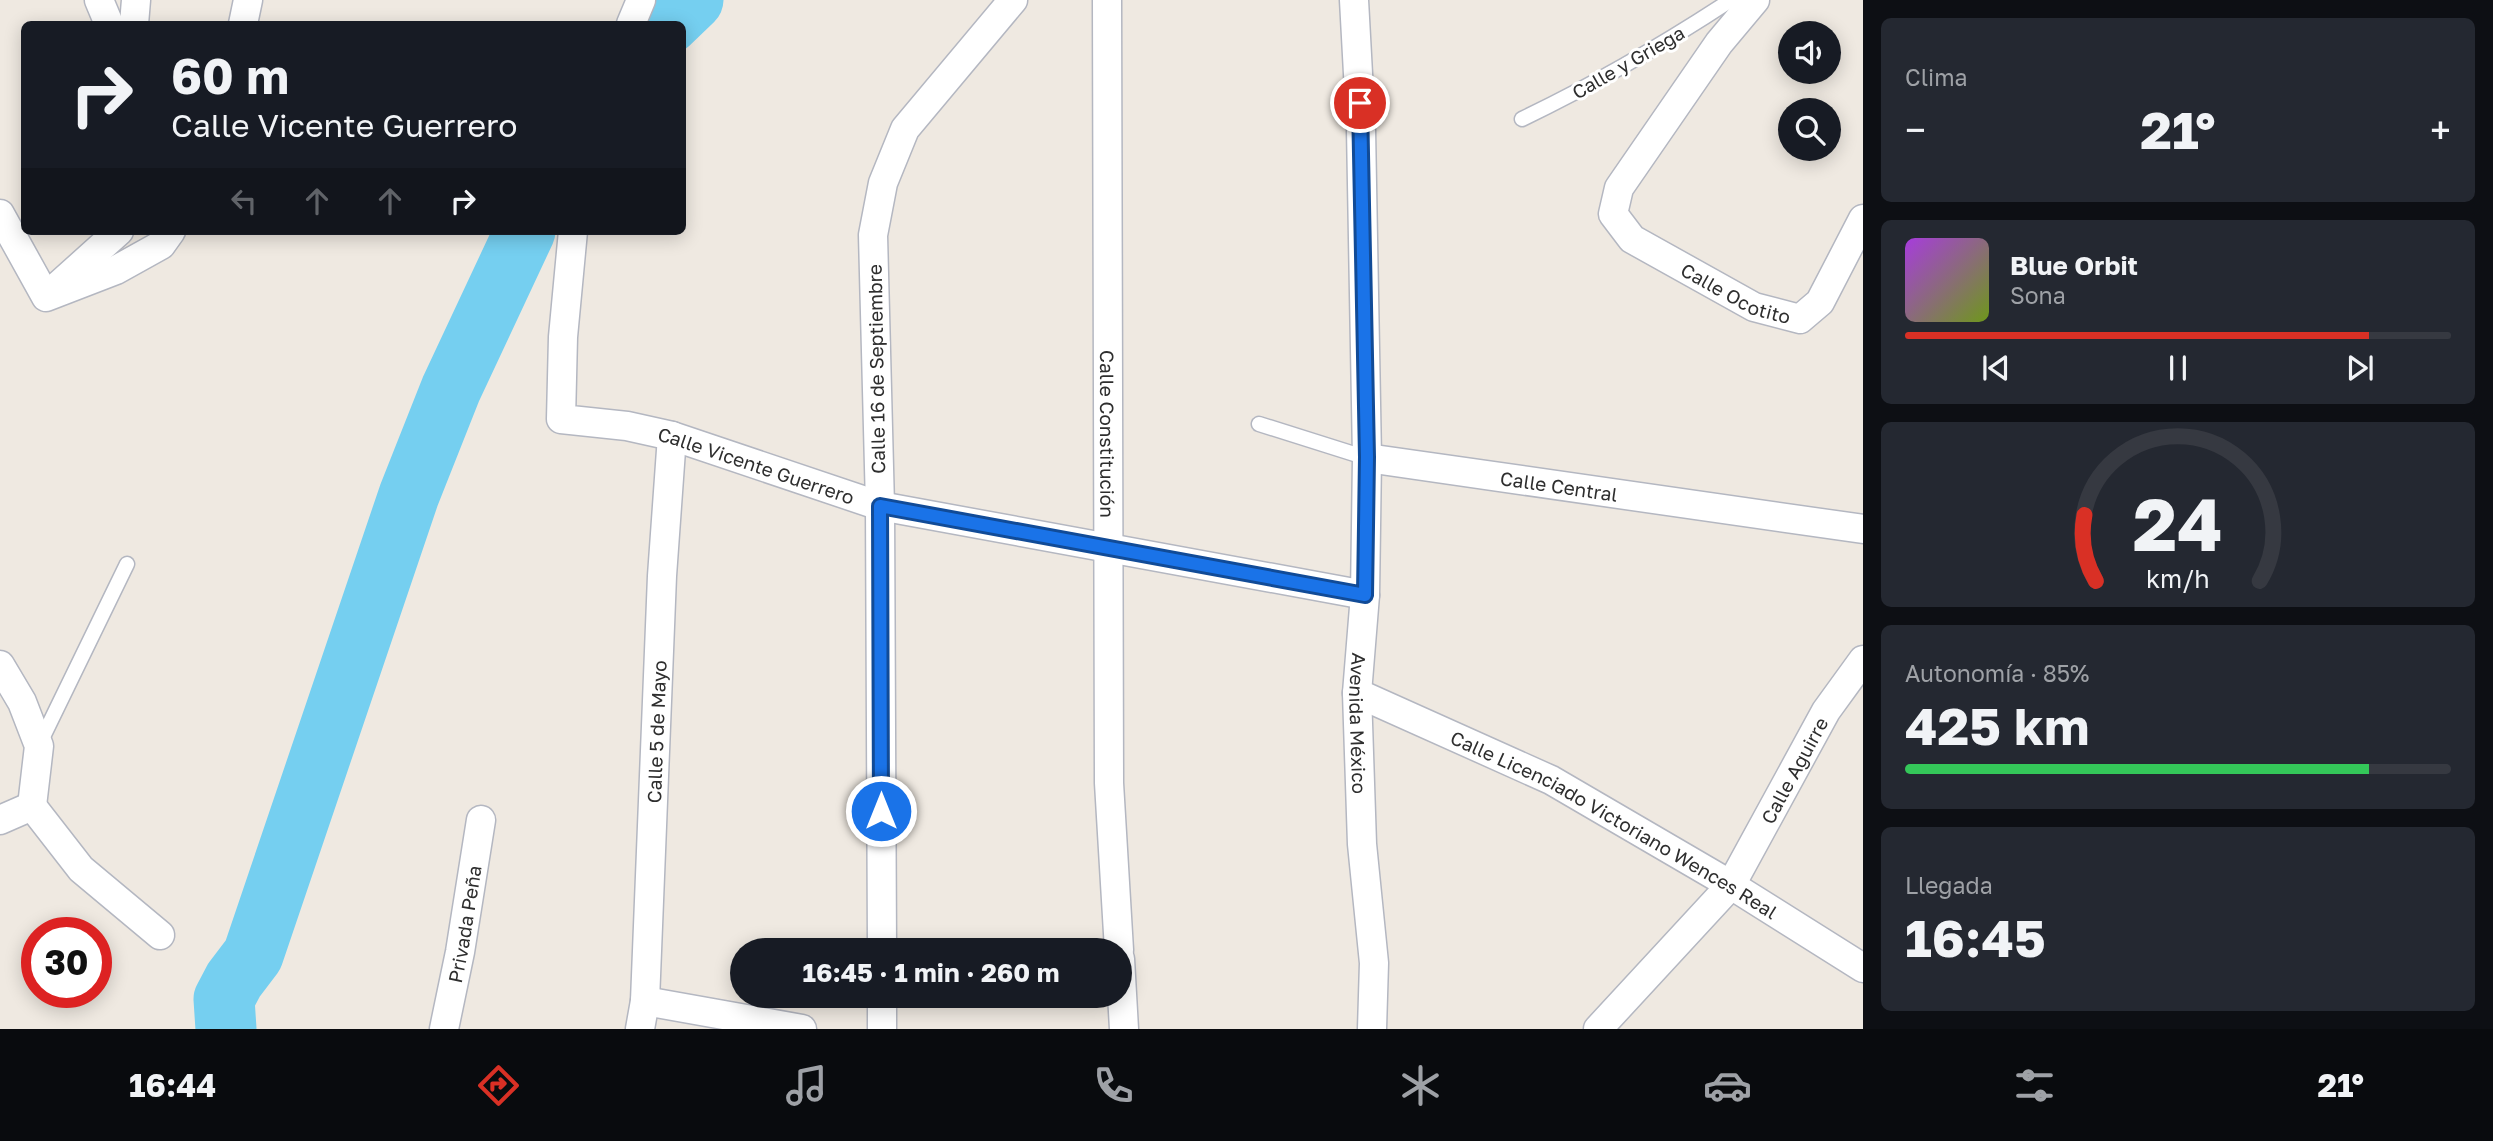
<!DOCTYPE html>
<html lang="es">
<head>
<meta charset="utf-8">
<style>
  :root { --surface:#171b24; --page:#242831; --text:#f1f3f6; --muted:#9ea1a6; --line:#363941; --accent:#d93025 }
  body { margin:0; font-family:"Golos Text",sans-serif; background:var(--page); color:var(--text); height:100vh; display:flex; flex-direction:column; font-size:26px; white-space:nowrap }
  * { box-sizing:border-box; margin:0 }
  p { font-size:23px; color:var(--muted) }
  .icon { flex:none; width:38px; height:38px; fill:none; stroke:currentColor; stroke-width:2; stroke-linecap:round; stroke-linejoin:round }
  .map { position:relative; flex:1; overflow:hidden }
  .side { display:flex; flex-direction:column; gap:18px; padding:18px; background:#0d0f14; width:630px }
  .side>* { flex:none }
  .banner { position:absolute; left:21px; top:21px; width:665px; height:214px; border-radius:10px; box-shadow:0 4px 18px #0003; background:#171b24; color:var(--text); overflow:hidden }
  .controls { position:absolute; left:1778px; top:21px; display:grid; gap:14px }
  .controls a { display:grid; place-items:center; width:63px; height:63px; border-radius:50%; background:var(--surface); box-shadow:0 4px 18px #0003; font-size:35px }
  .speed { position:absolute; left:21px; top:917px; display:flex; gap:14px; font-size:35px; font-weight:700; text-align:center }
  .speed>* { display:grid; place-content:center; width:91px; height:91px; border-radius:50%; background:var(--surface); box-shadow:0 4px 18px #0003; line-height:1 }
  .speed .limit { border:10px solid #d22; background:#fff; color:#111 }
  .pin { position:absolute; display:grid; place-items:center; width:60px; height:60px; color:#fff; margin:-30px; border:4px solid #fff; border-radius:50%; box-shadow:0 2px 7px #0007 }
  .me { position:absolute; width:77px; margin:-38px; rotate:0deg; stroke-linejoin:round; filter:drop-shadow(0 0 5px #0008) }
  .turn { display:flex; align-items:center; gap:24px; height:147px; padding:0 35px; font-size:32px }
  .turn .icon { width:91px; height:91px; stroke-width:2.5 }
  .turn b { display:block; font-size:49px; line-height:60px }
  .lanes { display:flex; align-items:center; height:66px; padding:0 35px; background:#0003; justify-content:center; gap:35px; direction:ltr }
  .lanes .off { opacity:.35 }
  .big { font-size:52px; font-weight:700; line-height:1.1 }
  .side .card { flex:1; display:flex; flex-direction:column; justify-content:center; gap:10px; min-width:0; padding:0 24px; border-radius:10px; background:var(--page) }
  .side .dial { align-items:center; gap:0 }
  .dial svg { height:182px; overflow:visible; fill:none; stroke:var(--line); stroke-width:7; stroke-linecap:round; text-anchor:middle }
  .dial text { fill:var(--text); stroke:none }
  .song { display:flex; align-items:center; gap:21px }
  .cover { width:84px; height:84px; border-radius:10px; background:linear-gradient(135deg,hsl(280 70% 55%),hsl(80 70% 35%)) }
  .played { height:7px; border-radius:4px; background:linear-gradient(90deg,var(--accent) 85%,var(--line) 85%) }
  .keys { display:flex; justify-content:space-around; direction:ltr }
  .heat { display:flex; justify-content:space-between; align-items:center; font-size:38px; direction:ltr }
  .charge { height:10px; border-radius:5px; background:linear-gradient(90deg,#34c759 85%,var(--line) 0) }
  .trip { position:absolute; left:730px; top:938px; width:402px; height:70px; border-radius:35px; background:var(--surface); box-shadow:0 4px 18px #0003; font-weight:700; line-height:70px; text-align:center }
  .tab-bar { display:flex; height:112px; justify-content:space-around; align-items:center; background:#090b0e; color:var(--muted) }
  .tab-bar .icon { width:49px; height:49px }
  .tab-bar .selected { color:var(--accent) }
  .tab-bar b { font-size:32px; color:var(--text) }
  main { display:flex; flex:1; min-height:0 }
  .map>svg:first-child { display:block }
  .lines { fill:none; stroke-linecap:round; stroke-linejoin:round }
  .river { stroke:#75cff0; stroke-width:61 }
  .lane-casing { stroke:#b4b7c1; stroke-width:17 }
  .street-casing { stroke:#b4b7c1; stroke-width:31 }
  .lane { stroke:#fff; stroke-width:14 }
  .street { stroke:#fff; stroke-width:28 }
  .route-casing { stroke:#114b97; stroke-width:18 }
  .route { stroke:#1a73e8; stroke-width:12 }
  .labels { text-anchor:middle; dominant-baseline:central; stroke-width:6; stroke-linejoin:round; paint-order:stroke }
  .street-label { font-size:19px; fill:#2e2e2e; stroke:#fff }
</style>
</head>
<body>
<main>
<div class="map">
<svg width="1863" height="1029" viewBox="0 0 1863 1029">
  <rect width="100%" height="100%" fill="#efe9e1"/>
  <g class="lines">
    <path class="river" d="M668,24l25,-24
      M226,1029l-2,-30 10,-19 19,-25 156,-460 42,-106 74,-158"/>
    <defs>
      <path id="lane" d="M1522,119c73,-35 142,-75 209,-119
        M1259,424l108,34
        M39,745l88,-181"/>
      <g id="street">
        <path d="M99,0l10,24"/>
        <path id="s1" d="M1107,0l2,783 10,167"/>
        <path id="s2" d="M1354,0l7,129 6,329 -2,137 -8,98 5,151 12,119 -2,66"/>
        <path id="s3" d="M1755,0l-36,43 -100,145 -6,26 19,25 122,68 46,12 20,-17 43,-83"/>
        <path d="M134,24l2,-24"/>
        <path d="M243,24l5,-24"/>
        <path d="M631,24l10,-24"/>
        <path d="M0,214l46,83 70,-27 45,-25 10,-14"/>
        <path id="s4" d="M573,231l-10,106 -2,82 66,7 45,10 208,70 485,89"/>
        <path d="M59,285l60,-54"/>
        <path id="s5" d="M1367,458l496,71"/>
        <path d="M0,665l22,37 17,44 -7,60"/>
        <path id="s6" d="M1357,693l194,87 180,105 132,83"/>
        <path d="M32,806l49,63 79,66"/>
        <path d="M0,820l32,-14"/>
        <path d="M882,950l-2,-444 -7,-271 10,-52 22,-54 108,-129"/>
        <path d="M1120,959l4,70"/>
        <path d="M882,996v33"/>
        <path d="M645,1001l157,28"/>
        <path id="s7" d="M444,1029l16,-77 21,-132"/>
        <path id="s8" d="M640,1029l5,-28 17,-425 10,-140"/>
        <path id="s9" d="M1598,1029l133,-144 95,-174 37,-51"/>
      </g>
    </defs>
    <use href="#lane" class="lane-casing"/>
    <use href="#street" class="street-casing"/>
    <use href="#lane" class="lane"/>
    <use href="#street" class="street"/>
  </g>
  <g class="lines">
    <defs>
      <path id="route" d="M881,811l-1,-305 485,89 2,-138 -7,-354"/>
    </defs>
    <use href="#route" class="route-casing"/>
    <use href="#route" class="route"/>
  </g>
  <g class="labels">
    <g class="street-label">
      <text transform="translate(1628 62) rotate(-30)">Calle y Griega</text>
      <text stroke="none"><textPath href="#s3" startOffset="408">Calle Ocotito</textPath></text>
      <text transform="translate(876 369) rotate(-91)">Calle 16 de Septiembre</text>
      <text stroke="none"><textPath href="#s1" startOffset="434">Calle Constitución</textPath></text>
      <text stroke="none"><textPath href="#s4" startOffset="390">Calle Vicente Guerrero</textPath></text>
      <text stroke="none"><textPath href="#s5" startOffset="194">Calle Central</textPath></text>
      <text stroke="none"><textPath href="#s2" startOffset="724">Avenida México</textPath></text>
      <text stroke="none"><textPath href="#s8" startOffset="298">Calle 5 de Mayo</textPath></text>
      <text stroke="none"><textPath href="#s9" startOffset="327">Calle Aguirre</textPath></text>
      <text stroke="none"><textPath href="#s6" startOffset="289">Calle Licenciado Victoriano Wences Real</textPath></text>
      <text stroke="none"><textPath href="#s7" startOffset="107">Privada Peña</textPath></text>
    </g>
  </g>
</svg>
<div class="controls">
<a><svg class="icon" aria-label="sound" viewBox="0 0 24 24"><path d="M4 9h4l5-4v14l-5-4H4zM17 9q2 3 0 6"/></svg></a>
<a><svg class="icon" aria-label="search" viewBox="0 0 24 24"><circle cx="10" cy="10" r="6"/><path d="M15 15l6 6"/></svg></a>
</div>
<div class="speed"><div class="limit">30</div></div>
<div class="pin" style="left:1360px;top:103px;background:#d93025"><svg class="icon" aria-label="arrive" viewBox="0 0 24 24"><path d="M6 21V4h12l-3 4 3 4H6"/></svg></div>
<svg class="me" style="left:881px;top:811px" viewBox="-20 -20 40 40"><circle r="17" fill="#1a73e8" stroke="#fff" stroke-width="3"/><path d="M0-11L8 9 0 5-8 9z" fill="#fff"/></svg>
<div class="trip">16:45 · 1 min · 260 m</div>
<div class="banner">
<div class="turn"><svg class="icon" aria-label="right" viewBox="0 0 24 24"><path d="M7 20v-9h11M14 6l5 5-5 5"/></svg><div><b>60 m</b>Calle Vicente Guerrero</div></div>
<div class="lanes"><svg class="icon off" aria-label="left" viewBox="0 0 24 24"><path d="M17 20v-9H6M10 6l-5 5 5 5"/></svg><svg class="icon off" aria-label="ahead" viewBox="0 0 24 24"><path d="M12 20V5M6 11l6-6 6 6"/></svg><svg class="icon off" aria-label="ahead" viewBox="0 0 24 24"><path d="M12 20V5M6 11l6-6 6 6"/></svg><svg class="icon" aria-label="right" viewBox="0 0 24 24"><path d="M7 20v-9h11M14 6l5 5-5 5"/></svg></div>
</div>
</div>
<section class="side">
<div class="card"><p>Clima</p>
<div class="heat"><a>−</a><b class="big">21°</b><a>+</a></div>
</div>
<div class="card">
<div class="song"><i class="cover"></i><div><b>Blue Orbit</b><p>Sona</p></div></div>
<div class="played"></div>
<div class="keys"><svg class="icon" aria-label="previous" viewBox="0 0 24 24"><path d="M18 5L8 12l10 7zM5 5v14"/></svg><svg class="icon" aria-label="pause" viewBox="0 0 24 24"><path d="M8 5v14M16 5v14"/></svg><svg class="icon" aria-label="next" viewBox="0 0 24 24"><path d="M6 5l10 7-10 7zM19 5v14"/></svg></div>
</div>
<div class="card dial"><svg viewBox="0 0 100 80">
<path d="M14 69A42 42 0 1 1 86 69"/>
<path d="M14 69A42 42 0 0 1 9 40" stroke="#d93025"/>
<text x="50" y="56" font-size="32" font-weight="700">24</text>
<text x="50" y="72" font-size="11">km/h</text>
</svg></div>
<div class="card"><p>Autonomía · 85%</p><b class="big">425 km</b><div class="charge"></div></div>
<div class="card"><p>Llegada</p><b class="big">16:45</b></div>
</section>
</main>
<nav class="tab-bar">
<b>16:44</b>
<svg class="icon selected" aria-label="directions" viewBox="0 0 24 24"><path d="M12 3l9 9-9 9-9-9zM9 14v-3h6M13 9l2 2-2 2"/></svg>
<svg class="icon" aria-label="music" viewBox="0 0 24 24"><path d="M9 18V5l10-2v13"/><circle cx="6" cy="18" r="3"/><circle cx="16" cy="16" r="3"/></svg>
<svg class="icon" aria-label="phone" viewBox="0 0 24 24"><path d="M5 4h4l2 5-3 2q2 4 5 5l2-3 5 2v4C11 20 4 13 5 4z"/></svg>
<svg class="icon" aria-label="climate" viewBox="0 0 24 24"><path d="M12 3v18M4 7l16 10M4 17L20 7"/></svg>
<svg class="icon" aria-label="car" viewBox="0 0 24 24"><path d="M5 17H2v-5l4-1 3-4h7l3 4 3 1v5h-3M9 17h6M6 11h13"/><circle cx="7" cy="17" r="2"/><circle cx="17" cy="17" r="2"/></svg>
<svg class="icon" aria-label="filters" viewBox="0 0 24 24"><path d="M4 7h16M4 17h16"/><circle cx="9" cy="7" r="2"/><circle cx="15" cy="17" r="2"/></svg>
<b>21°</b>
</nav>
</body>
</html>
